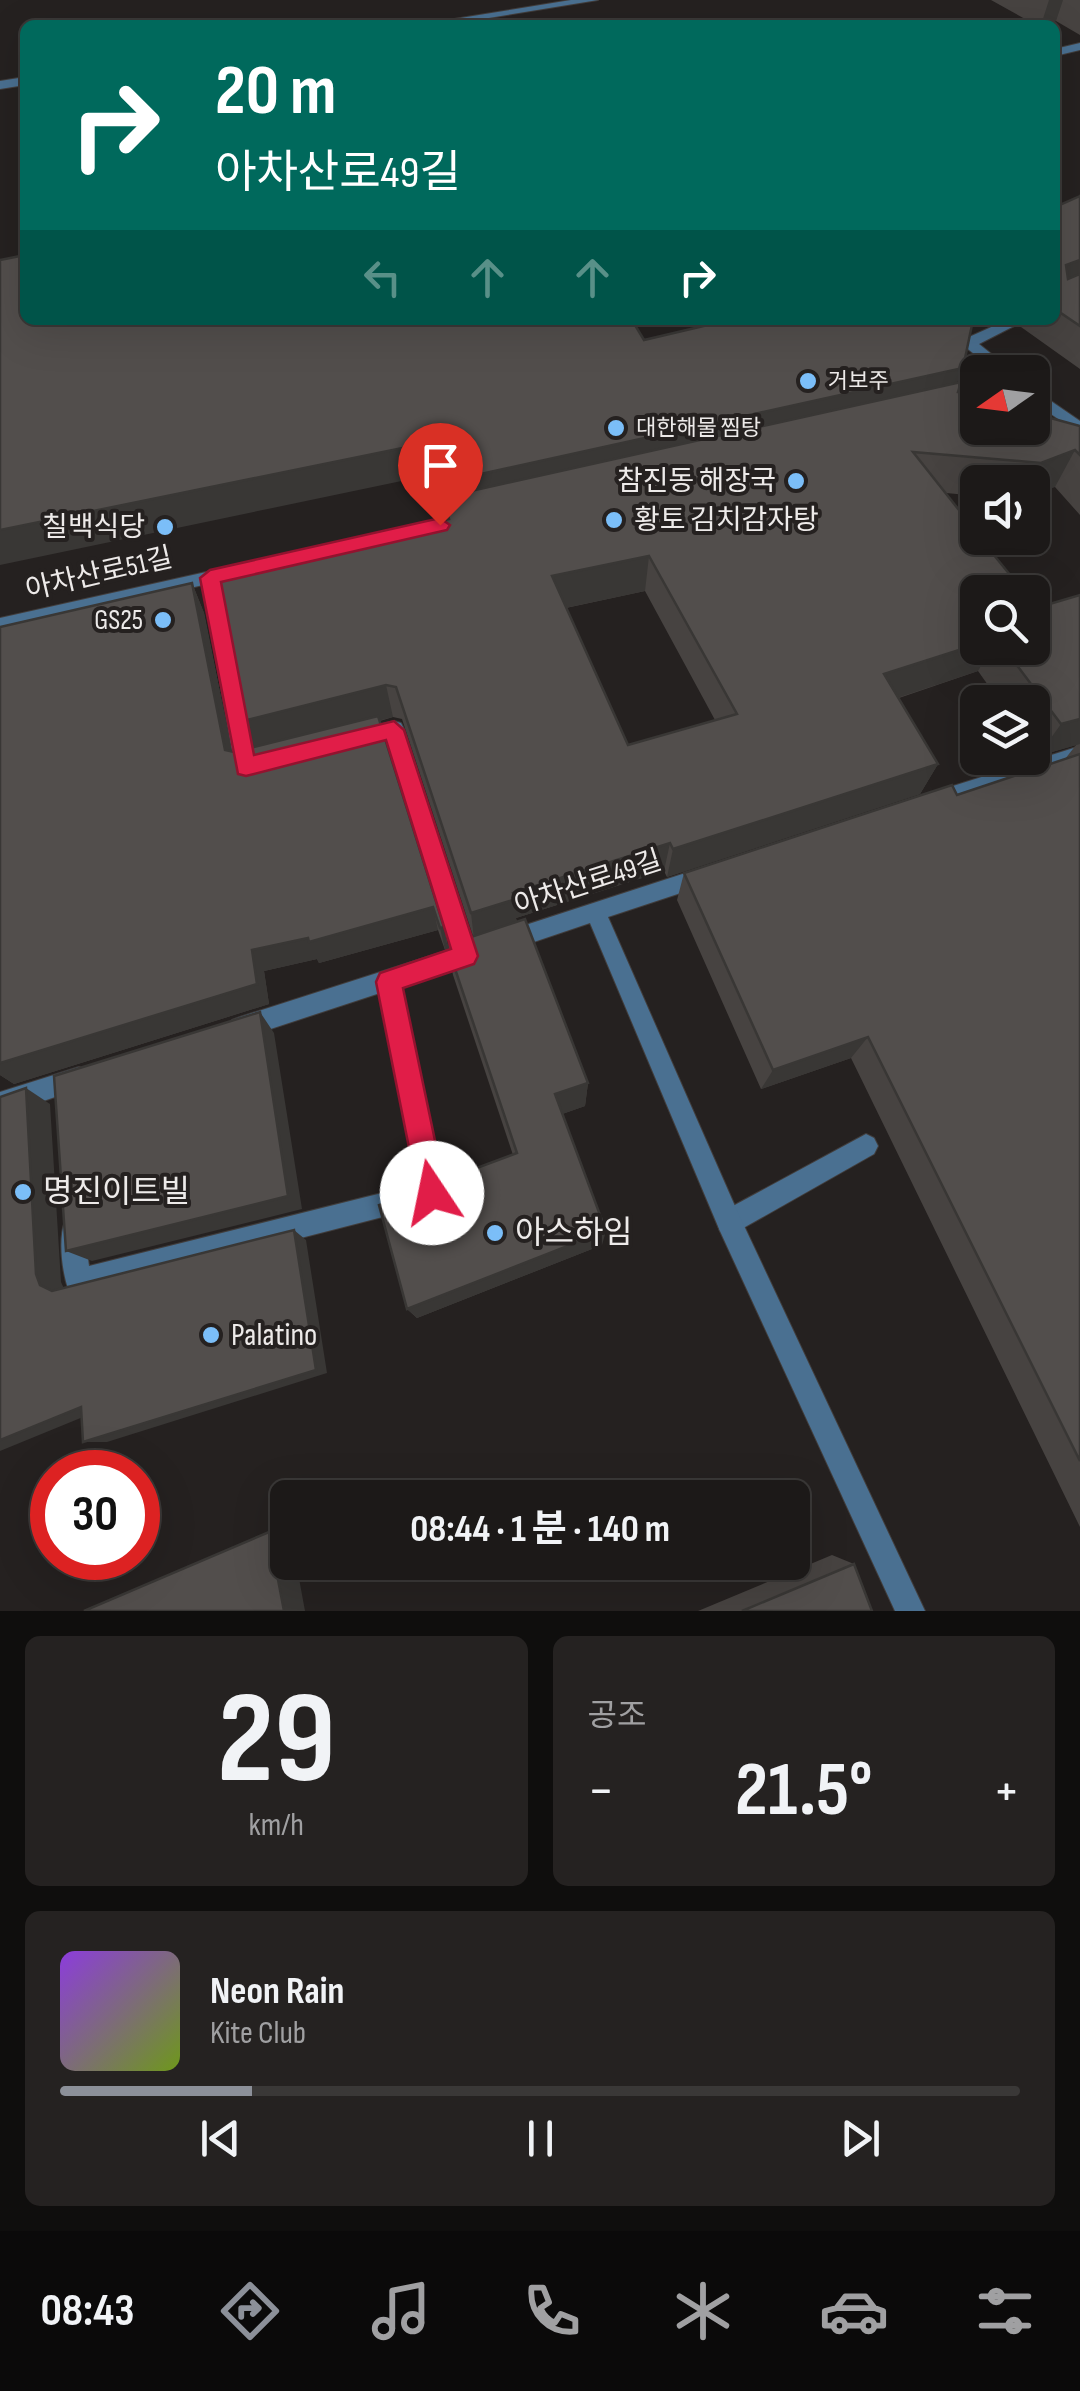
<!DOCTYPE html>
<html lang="ko">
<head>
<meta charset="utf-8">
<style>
  :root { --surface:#1c1918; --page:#252221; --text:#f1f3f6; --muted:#a0a0a2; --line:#3a3837; --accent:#8c9099 }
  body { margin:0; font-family:"Sofia Sans Condensed","Noto Sans KR",sans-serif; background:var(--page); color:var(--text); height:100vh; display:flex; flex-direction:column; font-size:38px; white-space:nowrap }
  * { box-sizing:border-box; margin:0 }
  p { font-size:32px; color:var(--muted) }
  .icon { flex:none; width:55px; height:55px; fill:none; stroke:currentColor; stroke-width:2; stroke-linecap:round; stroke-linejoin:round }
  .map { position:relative; height:1611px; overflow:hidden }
  .panel { display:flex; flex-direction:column; gap:25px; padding:25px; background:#0f0e0d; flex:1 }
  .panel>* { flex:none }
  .guide { position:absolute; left:20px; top:20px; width:1040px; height:305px; border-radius:15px; box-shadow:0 10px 40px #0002,0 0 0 2px var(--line); background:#00695c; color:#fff; overflow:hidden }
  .needle { width:65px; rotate:256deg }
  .tools { position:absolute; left:960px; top:355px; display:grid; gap:20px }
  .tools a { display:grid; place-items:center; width:90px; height:90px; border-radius:15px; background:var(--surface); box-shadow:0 10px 40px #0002,0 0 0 2px var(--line); font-size:50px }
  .speed { position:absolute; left:30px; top:1450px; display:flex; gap:20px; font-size:50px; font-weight:700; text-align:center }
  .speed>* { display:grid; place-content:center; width:130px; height:130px; border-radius:50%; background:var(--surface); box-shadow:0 10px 40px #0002,0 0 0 2px var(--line); line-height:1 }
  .speed .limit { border:15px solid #d22; background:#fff; color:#111 }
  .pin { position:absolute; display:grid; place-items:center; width:85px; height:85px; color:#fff; margin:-102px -42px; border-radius:50% 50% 50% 0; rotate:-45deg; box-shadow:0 0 10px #0007 }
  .pin .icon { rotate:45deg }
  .me { position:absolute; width:110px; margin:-55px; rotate:349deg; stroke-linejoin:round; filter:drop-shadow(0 0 8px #0008) }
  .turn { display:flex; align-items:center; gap:35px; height:210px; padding:0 30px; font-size:45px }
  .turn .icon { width:130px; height:130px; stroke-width:2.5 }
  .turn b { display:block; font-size:70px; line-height:85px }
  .lanes { display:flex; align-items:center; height:95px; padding:0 30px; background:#0003; justify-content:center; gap:50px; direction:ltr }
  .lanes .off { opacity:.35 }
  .big { font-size:75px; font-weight:700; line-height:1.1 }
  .panel .widget { flex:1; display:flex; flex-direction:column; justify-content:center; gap:15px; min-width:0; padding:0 35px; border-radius:15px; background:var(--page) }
  .panel .dial { align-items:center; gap:0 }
  .dial b { font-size:130px; line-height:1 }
  .song { display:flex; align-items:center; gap:30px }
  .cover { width:120px; height:120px; border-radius:15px; background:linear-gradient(135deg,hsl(270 70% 55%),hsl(80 70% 35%)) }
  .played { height:10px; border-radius:5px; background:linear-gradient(90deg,var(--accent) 20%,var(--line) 20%) }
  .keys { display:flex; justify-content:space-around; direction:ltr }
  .heat { display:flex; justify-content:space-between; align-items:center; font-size:55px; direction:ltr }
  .panel .tiles { flex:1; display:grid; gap:25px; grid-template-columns:1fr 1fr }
  .widget:last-child { grid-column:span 2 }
  .trip { position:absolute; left:270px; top:1480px; width:540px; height:100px; border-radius:15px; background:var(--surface); box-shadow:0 10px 40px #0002,0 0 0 2px var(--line); font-weight:700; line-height:100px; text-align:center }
  .tabs { display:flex; height:160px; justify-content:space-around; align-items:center; background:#0b0a0a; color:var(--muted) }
  .tabs .icon { width:70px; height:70px }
  .tabs .on { color:var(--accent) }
  .tabs b { font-size:45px; color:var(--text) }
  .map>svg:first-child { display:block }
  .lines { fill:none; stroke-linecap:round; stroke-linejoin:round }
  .lane-casing { stroke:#413d3c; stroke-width:2 }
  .street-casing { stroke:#413d3c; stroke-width:2 }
  .lane { fill:#4a7091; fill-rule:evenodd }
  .street { fill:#4a7091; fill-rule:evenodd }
  .wall { fill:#474341; fill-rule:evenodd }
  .shaded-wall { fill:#393735 }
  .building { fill:#524e4c; stroke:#393735; stroke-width:2.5; fill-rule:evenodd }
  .route { fill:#e11d48; stroke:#92132f; stroke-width:2.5 }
  .poi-dot { fill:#7bbef8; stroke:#252120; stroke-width:4 }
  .labels { text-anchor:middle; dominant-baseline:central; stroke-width:8; stroke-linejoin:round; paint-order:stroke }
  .far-poi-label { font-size:22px; fill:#edeae9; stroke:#252120; text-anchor:start }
  .poi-label { font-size:28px; fill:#edeae9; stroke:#252120; text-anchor:end }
  .street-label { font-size:28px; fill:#edeae9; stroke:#252120 }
  .near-poi-label { font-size:32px; fill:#edeae9; stroke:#252120; text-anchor:start }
</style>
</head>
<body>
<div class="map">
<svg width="1080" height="1611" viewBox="0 0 1080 1611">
  <rect width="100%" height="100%" fill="#252120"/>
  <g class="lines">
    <defs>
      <path id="lane" d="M866,1134l8,4 4,8 -4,8 -136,77 -9,3 -9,-3 -3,-9 3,-9z"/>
      <path id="street" d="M571,0h27l-152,25h-29z
        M1080,43v7l-25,6v-7z
        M25,77v8l-25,4v-8z
        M931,320h16l22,17 38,-17h19l-47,24 35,28h-17z
        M1032,388l48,33v13l-48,-33z
        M242,564l6,1 3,5 -3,5 -28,7 33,175 7,2 3,6 -3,6 -15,4 -7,-2 -3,-6 -32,-182 -203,47v-14z
        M394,721l7,2 3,6 68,214 10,2 3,7 -3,7 -9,4 -72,23 43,207 -3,9 -363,93 -9,-4c-7,-18 -11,-52 -4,-70l9,-3 9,3 6,45 329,-82 -38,-191 -140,46 -8,-3 -3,-8 3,-8 8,-3 212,-68 -65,-210 -28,7 -7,-2 -3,-6 3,-6z
        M1080,746v16l-146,48 -7,-3 -3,-6 3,-6 7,-3z
        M707,866l7,2 3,7 -3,7 -106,35 130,296 187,398h-30l-175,-380 -130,-308 -83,28 -8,-3 -3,-7 3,-7 8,-3z
        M79,1067l8,3 4,8 -4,8 -87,30v-24z"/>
    </defs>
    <use href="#lane" class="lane-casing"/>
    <use href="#street" class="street-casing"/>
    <use href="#lane" class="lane"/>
    <use href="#street" class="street"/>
  </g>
  <path class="wall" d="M991,0h89v35l-24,-14 -11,4h-9z
    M1080,194v175l-59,-42 3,-7h31v-113l24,-10z
    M25,255l619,85 319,28 -6,14 1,10 122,34v89l-25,-28 -23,-5h-54v14l-32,-3 32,155h54l4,-40 44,-13v932l-229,-469 -90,31 -84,-189 7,-27 273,-78 108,-36 11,-14 -38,11 -6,-8v-46h-32l-22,-31 -79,27 39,66 -18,30 -253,83 -3,-6 -148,47 1,4 71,161 -3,23 -23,8 40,131 -185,73 -10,-9 28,-120 78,-34 -60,-180 -5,-26 -3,1 -7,-20 -119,33 -2,-4 -53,12 5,33 -255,80 -14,-9v-12l192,-480 12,30 28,139h2l20,-5 -11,-26 204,-201 -1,-6h-2l-9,-40zM645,591l70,129 -87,25 -62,-137zM393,717l9,2 71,217 -25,9 -4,-18 -64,-206z
    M832,1555l22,9 18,47h-174z"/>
  <path class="shaded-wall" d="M1049,0h14l-7,21 -15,4z
    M1080,260v27l-25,9 11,-31z
    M963,368l-13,32 -506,97 2,17h-2l-4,-31z
    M432,442l3,32 -435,91v-35z
    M1075,450l-20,37 -23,9 -1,-14 10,-19z
    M649,556l-4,35 -94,20 1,-35z
    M192,583l12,30 33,164 -12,-27z
    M978,644v4h13l-13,23 -108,36 14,-33z
    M386,685l7,32 -137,35 -13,-31z
    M1080,719v25l-42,12 23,-32z
    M938,764l-18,30 -253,83 6,-28z
    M670,843l-6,28 -148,47 1,8 -43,13 -3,-26 42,-20z
    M433,907l5,23 -119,33 -2,-4 -53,12 5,33 -255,80 -14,-9v-12l252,-113z
    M444,927l4,22 -3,1 -5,-22z
    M260,1012l14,21 28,176 -210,52 -26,-10z
    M868,1037l-17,21 -90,31 12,-19z
    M588,1083l-3,23 -31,11 1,-23z
    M26,1088l24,16 11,178 5,11 -14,-2 -12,-6 -4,-11z
    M294,1230l12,10 21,133 -220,69h-24z
    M606,1231l-4,14 -185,73 -10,-9z
    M81,1407l24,1 -105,43v-11z
    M288,1526v36h8l9,49h-21l-15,-79z"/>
  <path class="building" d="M1080,196v64l-14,5 2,14 12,-5v52l-25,-17v-102z
    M25,255v65h607l12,20 85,-20h244l-10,48 -523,115 -8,-41 -432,88v-270z
    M961,382l-3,10 20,5v31h54v-15l48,13v29l-5,-5 -34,13 -128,-11 65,82v4h2l44,54h-46v52l-94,30 54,90 -265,85 -3,-6 -157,50 3,6 -45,14 -75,-226 -10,-2 -143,36 -28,-149 234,-53 -5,-22zM649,556l88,158 -109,31 -76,-169z
    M192,583l33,167 9,2 144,-36 66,211 -4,1 -7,-21 -124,35 -1,-4 -56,12 5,34 -257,79v-436z
    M1080,595v124l-19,5 -57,-76h28v-44l4,4z
    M1080,754v707l-212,-424 -95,33 -89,-197 268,-88 5,10z
    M525,919l63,164 -33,11 51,137 -199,78 -28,-104 56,-16 4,-7 78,-29 -70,-208z
    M260,1012l28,184 -222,55 -12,-175z
    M26,1088l10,186 4,11 12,6 242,-61 22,140 -233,72 -2,-35 -81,33v-343z
    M269,1532l15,79h-200z
    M854,1564l18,47h-130z"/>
  <path class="route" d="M440,518l10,7 -3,5 -226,52 33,173 140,-34 10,9 74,226 -4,8 -71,24 43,205 -4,10 -10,4 -10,-4 -4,-10 -42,-211 4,-9 71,-24 -65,-209 -140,36 -8,-2 -38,-196 10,-8z"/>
  <g class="poi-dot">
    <circle cx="808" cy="381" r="10"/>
    <circle cx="616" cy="428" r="10"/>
    <circle cx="796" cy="481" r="10"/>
    <circle cx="614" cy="520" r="10"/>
    <circle cx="165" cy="527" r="10"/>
    <circle cx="163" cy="620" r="10"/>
    <circle cx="23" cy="1192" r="10"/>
    <circle cx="495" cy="1233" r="10"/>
    <circle cx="211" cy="1335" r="10"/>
  </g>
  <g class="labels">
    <g class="far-poi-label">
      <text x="828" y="381">거보주</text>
      <text x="636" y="428">대한해물 찜탕</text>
    </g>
    <g class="poi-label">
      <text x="776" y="481">참진동 해장국</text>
      <text x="634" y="520" text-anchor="start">황토 김치감자탕</text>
      <text x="145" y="527">칠백식당</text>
      <text x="143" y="620">GS25</text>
    </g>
    <g class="street-label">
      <text transform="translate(99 574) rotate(-13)">아차산로51길</text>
      <text transform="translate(588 883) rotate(-18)">아차산로49길</text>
    </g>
    <g class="near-poi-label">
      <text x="43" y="1192">명진이트빌</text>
      <text x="515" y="1233">아스하임</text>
      <text x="231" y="1335">Palatino</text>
    </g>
  </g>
</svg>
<div class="tools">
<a><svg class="needle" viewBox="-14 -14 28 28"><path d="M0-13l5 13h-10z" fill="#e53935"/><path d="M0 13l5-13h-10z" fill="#a0a0a2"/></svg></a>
<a><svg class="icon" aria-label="sound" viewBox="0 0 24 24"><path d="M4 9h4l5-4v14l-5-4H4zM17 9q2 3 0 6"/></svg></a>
<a><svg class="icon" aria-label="search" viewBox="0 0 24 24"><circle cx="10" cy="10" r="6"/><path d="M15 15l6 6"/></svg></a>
<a><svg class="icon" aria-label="layers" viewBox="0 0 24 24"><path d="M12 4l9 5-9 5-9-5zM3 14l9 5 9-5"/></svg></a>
</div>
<div class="speed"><div class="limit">30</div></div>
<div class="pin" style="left:440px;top:525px;background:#d93025"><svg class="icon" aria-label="arrive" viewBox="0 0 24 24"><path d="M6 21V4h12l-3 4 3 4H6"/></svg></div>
<svg class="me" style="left:432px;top:1193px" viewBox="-20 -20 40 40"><circle r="19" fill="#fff"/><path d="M0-13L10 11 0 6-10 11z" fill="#e11d48"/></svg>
<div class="trip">08:44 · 1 분 · 140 m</div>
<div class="guide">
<div class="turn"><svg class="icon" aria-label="right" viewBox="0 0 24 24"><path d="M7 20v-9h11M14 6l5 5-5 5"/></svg><div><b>20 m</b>아차산로49길</div></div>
<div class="lanes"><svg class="icon off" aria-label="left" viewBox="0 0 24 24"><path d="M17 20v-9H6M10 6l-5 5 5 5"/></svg><svg class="icon off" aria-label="ahead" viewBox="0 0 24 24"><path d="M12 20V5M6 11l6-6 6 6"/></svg><svg class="icon off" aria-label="ahead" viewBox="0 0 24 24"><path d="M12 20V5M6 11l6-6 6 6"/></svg><svg class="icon" aria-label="right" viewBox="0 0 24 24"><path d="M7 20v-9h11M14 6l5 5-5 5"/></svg></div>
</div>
</div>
<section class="panel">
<div class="tiles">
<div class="widget dial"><b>29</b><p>km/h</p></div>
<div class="widget"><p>공조</p>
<div class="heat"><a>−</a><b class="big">21.5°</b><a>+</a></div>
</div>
<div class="widget">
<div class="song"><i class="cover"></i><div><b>Neon Rain</b><p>Kite Club</p></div></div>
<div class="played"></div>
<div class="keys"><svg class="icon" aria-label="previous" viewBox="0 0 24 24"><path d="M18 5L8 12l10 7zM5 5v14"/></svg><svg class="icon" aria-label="pause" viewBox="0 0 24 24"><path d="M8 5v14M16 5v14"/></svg><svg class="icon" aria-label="next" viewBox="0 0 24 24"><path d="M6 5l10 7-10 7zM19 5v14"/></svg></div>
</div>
</div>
</section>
<nav class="tabs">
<b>08:43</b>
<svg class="icon on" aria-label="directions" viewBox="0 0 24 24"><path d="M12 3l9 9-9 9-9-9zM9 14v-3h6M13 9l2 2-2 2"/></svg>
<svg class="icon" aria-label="music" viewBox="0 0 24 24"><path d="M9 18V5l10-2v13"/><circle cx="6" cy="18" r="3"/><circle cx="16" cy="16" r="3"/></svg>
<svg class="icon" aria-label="phone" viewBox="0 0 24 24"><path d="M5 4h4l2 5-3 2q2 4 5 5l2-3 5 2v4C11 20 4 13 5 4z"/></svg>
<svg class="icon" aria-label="climate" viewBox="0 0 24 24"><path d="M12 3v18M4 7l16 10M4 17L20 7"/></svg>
<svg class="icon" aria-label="car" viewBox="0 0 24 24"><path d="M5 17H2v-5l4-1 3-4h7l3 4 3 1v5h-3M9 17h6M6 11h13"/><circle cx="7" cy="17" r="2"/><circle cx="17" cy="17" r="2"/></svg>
<svg class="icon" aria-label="filters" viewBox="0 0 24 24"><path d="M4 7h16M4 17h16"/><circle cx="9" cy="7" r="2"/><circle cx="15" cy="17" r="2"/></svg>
</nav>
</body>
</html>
